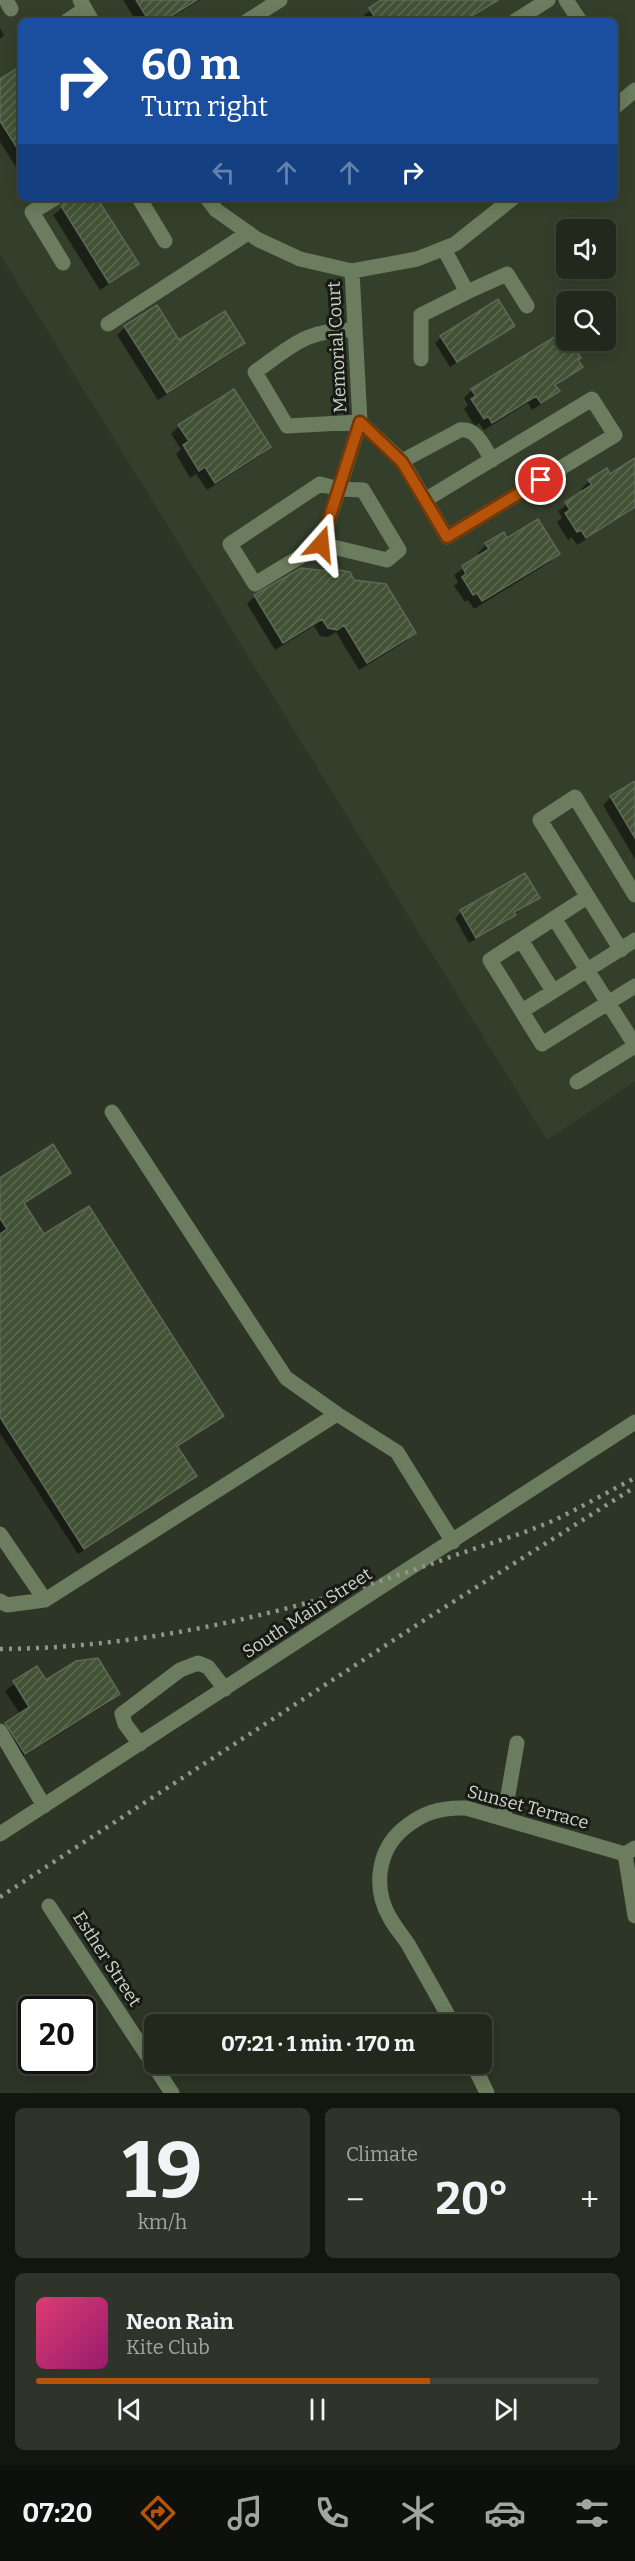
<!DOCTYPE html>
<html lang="en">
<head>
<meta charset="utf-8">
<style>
  :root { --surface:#22281c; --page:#2e3429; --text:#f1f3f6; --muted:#a2a6a3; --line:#3f443b; --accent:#b45309 }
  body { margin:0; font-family:Bitter,serif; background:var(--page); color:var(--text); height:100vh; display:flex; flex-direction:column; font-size:22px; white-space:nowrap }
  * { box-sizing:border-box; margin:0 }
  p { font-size:20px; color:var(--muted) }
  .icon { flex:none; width:33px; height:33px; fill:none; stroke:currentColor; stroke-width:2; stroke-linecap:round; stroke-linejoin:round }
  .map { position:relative; height:2093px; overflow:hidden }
  .side { display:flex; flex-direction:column; gap:15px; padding:15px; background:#13160f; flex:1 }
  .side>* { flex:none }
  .top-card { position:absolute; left:18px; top:18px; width:600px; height:183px; border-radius:9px; box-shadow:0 3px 15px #0003,0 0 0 2px var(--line); background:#1a4fa0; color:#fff; overflow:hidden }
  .fabs { position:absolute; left:556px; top:219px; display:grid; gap:12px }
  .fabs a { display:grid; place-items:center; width:60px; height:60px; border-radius:9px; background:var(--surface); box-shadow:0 3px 15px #0003,0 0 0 2px var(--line); font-size:30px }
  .speed { position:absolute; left:18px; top:1996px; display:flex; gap:12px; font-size:30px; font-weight:700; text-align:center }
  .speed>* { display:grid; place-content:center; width:78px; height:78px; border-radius:50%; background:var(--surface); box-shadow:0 3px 15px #0003,0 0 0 2px var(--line); line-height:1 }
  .speed .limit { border:3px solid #111; border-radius:9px; background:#fff; color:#111 }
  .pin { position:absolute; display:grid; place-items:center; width:51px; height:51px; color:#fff; margin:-26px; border:3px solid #fff; border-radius:50%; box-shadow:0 2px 6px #0007 }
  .me { position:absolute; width:66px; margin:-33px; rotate:18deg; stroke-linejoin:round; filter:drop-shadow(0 0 4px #0008) }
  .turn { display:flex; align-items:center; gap:21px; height:126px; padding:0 24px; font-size:27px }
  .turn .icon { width:78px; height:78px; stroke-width:2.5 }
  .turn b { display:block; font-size:42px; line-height:51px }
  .lanes { display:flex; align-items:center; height:57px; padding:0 24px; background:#0003; justify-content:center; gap:30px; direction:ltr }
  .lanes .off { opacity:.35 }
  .big { font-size:45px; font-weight:700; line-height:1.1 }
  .side .widget { flex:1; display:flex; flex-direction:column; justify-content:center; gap:9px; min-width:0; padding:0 21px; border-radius:9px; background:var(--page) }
  .side .dial { align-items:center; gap:0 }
  .dial b { font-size:78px; line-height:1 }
  .song { display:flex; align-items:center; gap:18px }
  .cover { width:72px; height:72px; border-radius:9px; background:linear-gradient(135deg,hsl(340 70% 55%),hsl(320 70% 35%)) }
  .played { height:6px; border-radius:3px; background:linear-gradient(90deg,var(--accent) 70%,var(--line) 70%) }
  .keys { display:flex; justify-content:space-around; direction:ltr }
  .heat { display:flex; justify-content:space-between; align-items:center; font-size:33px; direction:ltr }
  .side .tiles { flex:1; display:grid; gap:15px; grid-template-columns:1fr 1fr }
  .widget:last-child { grid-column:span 2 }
  .trip { position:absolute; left:144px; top:2014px; width:348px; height:60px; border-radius:9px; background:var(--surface); box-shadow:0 3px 15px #0003,0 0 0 2px var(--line); font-weight:700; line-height:60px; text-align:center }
  .menu { display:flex; height:96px; justify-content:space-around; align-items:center; background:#0e100b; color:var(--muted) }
  .menu .icon { width:42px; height:42px }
  .menu .current { color:var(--accent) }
  .menu b { font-size:27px; color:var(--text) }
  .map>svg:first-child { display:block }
  .built { fill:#343f2b; fill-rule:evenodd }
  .shadow { fill:#0007 }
  .building { fill:url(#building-hatch); stroke:#5f6858; stroke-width:1.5 }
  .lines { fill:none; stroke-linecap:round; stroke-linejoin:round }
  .minor { stroke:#6b7d5e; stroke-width:15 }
  .rail { stroke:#8f968a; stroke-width:4.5; stroke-dasharray:3 6; stroke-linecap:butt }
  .route-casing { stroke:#753606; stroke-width:15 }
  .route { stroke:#b45309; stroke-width:10 }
  .labels { text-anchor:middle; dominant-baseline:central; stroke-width:6; stroke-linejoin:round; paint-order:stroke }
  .street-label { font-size:18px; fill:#ced4ca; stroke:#171b14 }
</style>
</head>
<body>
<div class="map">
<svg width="635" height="2093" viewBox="0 0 635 2093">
  <defs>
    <pattern id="building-hatch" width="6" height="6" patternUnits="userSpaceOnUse" patternTransform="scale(1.5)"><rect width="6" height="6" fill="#425335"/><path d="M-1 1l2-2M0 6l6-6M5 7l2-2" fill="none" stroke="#5c6b51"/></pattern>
  </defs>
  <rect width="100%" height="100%" fill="#2d3526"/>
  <path class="built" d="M0,0h635v1081l-88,59 -547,-886zM21,21h594v177h-594zM567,230h39v38h-39zM567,302h39v38h-39z"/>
  <path class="shadow" d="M123,0h77l-34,21h-30z
    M384,0h114l-31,21h-103l-2,-4z
    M0,28l4,7 -4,4z
    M21,77v98l-21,-33v-61z
    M75,198h20l42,66 -9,8 -28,18 -47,-75z
    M513,325l-63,42 -15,-24 6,-6z
    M125,327l53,15 65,1 -8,8 -77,49 -41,-65z
    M564,333l17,34 -26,20 3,4 -9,8 -17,11 -4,-7 -44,27 -5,-7 -4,3 -11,-17 4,-4 -4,-7 8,-8z
    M179,426l90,21 -8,8 -54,35 -11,-16 -6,4 -14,-24 5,-5 -10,-15z
    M635,460v48l-58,37 -5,-8 -4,3 -11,-18 5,-4 -4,-7 25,-19 -2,-3 8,-8 21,-5z
    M503,534l4,6 51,13 -8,9 -76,47 -6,-9 -3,2 -11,-16 4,-4 -4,-7 26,-19 -2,-3 8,-8z
    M353,581l61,52 -8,8 -47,29 -23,-38 -8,5 -8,-1 -6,-10 -39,24 -28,-46 8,-8z
    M635,783v76l-32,-54 8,-8z
    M538,897l-24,17 -6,7 -39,22 -14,-25 6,-6z
    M69,1172l-46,33 20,31 179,180 -46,31 19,29 -6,6 -111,72 -78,-121v-253z
    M36,1668l9,14 73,11 -8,9 -94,59 -16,-31 21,-15 -16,-24z"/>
  <path class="building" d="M136,0h61l-34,21h-14z
    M381,0h117l-34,21h-87l-8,-13z
    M21,66v88l-21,-33v-42z
    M70,198h27l42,66 -30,19 -48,-77z
    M498,299l17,27 -58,36 -17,-26z
    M157,305l22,35 46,-29 20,32 -78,50 -43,-67z
    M564,331l3,9h3l11,18 -3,2 5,7 -28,18 5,6 -19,12 -5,-7 -44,27 -4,-7 -4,3 -13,-20 5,-3 -5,-7z
    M234,389l37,58 -56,36 -10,-16 -6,4 -16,-26 6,-4 -11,-16z
    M635,458v49l-49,31 -5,-8 -4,2 -12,-19 5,-3 -5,-8 27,-17 -4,-5 19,-12 3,6z
    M538,519l22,35 -78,47 -5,-8 -4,2 -11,-18 4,-3 -4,-8 27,-17 -4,-6 19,-11 3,6z
    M301,568l34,4 4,-2 11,2 4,8 32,4 30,49 -49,30 -23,-38 -7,5 -9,-2 -6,-9 -39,24 -29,-48z
    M635,781v57l-25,-42z
    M525,873l15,25 -26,14 2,3 -40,23 -16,-28z
    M53,1144l18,29 -47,30 20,31 45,-28 135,210 -47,30 20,30 -113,73 -84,-132v-183l7,-5 -7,-11v-40z
    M98,1658l22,36 -95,60 -20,-31 24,-16 -16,-26 24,-15 9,14 30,-19z"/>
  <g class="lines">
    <path class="minor" d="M6,0l5,9
      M80,0l12,21
      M566,0l14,21
      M67,21l18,-12
      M247,21l33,-21
      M515,21l33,-21
      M615,107l20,-17
      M55,198l-23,14 31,51
      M139,198l26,43
      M207,198l9,12 41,29 43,20 52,12 65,-12 38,-15 58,-46
      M467,292l40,-18 20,32
      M108,324l140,-91
      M355,330c-49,-1 -62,15 -100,42l32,54 73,-4 42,39 45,76 168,-102 -23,-36 -167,101
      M421,359v-44l46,-23 -23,-43
      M402,461l58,-31c17,-2 24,17 32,30
      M321,544l18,-55 24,1 36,60 -12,10 -66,-16 -66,40 -25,-40 90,-60 19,5 21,-67 -8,-151
      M587,897l-97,63 52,84 93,-58
      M554,918l81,127
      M521,940l32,51
      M621,950l-81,-130 35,-23 60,98
      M522,1011l113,-71
      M577,1082l58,-36
      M112,1112l174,266 51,36
      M0,1534l45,66
      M0,1601l7,4 38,-5 292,-186 60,38 56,90
      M0,1731l44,75
      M140,1744l-15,-20 -3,-10 58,-44 18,-7 10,4 17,22
      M504,1818l13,-75
      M0,1834l635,-412
      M625,1854l10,62
      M49,1906l123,187
      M453,2025c-14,-27 -30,-54 -45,-81 -6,-9 -13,-17 -18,-26 -17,-29 -13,-67 13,-89 19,-16 37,-22 63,-21l159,46 10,-6
      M473,2064l14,29"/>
    <path class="rail" d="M0,1649c156,-1 310,-41 456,-94 31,-11 64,-20 94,-33 29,-13 57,-30 85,-44
      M0,1897l426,-278 209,-132"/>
  </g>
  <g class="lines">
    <defs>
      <path id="route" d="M321,544l39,-122 42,40 45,75 94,-57"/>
    </defs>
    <use href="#route" class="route-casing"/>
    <use href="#route" class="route"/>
  </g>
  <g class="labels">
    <g class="street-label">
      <text transform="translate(337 347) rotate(-93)">Memorial Court</text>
      <text transform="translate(307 1613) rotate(-33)">South Main Street</text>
      <text transform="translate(528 1807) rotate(15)">Sunset Terrace</text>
      <text transform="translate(107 1959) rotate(57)">Esther Street</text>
    </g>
  </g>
</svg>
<div class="fabs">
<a><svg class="icon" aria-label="sound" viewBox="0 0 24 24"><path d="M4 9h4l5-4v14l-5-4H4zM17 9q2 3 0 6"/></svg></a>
<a><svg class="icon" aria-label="search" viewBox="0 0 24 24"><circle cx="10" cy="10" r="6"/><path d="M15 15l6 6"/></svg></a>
</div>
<div class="speed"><div class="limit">20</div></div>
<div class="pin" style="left:541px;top:480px;background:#d93025"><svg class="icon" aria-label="arrive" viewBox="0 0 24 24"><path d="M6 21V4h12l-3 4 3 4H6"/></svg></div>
<svg class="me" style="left:321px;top:544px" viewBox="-20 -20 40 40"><path d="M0-17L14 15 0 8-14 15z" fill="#b45309" stroke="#fff" stroke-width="4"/></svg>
<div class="trip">07:21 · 1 min · 170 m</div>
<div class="top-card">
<div class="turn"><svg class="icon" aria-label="right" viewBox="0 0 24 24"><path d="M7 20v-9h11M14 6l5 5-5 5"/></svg><div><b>60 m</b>Turn right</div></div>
<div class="lanes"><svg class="icon off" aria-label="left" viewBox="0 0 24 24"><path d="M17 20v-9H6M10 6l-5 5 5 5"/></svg><svg class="icon off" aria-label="ahead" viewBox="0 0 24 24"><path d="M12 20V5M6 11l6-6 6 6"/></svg><svg class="icon off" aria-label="ahead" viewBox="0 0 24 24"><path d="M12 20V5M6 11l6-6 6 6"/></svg><svg class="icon" aria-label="right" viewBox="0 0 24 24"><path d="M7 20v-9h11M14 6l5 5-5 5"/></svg></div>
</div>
</div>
<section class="side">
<div class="tiles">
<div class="widget dial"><b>19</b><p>km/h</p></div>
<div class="widget"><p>Climate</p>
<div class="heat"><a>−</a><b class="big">20°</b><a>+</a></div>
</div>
<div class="widget">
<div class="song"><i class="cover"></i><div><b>Neon Rain</b><p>Kite Club</p></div></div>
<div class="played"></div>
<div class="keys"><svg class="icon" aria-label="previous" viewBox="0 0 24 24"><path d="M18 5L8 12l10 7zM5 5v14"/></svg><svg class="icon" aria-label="pause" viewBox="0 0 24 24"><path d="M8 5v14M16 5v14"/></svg><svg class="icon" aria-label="next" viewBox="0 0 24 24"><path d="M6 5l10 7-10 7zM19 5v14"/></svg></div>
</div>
</div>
</section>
<nav class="menu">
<b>07:20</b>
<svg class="icon current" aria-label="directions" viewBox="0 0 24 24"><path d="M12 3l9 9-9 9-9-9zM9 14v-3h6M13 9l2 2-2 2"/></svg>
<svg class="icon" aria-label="music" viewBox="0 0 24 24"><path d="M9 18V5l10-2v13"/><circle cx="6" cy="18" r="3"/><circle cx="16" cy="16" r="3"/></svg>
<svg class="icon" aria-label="phone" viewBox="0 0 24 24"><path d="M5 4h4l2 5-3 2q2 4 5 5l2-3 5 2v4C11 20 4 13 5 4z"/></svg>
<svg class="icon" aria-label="climate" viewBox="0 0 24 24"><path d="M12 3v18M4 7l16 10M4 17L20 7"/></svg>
<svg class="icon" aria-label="car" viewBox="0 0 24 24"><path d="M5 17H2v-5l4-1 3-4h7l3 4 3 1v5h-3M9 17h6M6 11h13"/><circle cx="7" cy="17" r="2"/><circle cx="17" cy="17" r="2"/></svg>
<svg class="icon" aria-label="filters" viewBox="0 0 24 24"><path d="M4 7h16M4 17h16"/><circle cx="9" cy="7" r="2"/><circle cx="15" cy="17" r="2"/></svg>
</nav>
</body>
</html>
